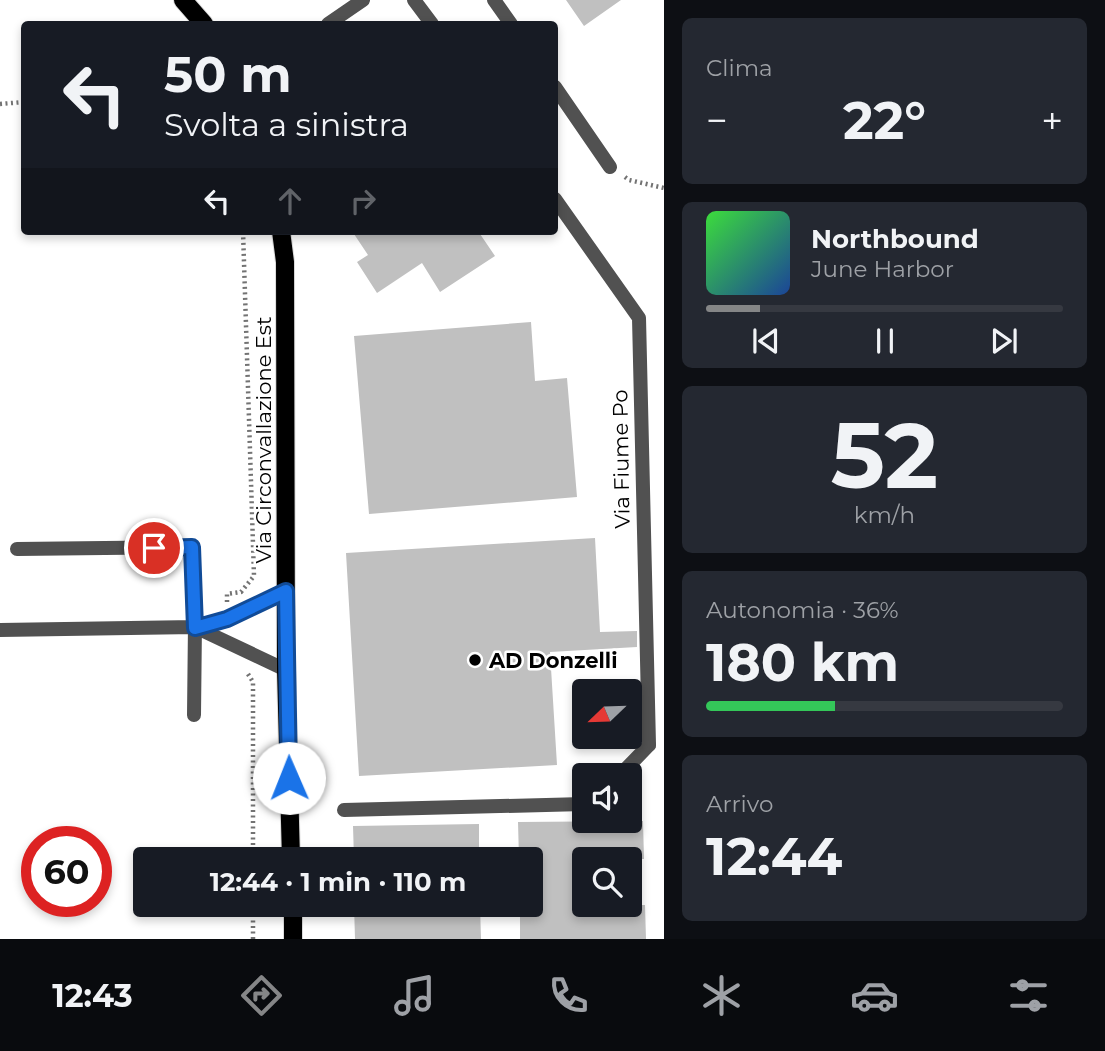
<!DOCTYPE html>
<html lang="it">
<head>
<meta charset="utf-8">
<style>
  :root { --surface:#171b24; --page:#242831; --text:#f1f3f6; --muted:#9ea1a6; --line:#363941; --accent:#858687 }
  body { margin:0; font-family:Montserrat,sans-serif; background:var(--page); color:var(--text); height:100vh; display:flex; flex-direction:column; font-size:26px; white-space:nowrap }
  * { box-sizing:border-box; margin:0 }
  p { font-size:23px; color:var(--muted) }
  .icon { flex:none; width:38px; height:38px; fill:none; stroke:currentColor; stroke-width:2; stroke-linecap:round; stroke-linejoin:round }
  .map { position:relative; flex:1; overflow:hidden }
  .sheet { display:flex; flex-direction:column; gap:18px; padding:18px; background:#0d0f14; width:441px }
  .sheet>* { flex:none }
  .guide { position:absolute; left:21px; top:21px; width:537px; height:214px; border-radius:7px; box-shadow:0 4px 10px #0003; background:#171b24; color:var(--text); overflow:hidden }
  .needle { width:46px; rotate:247deg }
  .fabs { position:absolute; left:572px; top:679px; display:grid; gap:14px }
  .fabs a { display:grid; place-items:center; width:70px; height:70px; border-radius:7px; background:var(--surface); box-shadow:0 4px 10px #0003; font-size:35px }
  .speed { position:absolute; left:21px; top:826px; display:flex; gap:14px; font-size:35px; font-weight:700; text-align:center }
  .speed>* { display:grid; place-content:center; width:91px; height:91px; border-radius:50%; background:var(--surface); box-shadow:0 4px 10px #0003; line-height:1 }
  .speed .limit { border:10px solid #d22; background:#fff; color:#111 }
  .pin { position:absolute; display:grid; place-items:center; width:60px; height:60px; color:#fff; margin:-30px; border:4px solid #fff; border-radius:50%; box-shadow:0 2px 7px #0007 }
  .me { position:absolute; width:77px; margin:-38px; rotate:359deg; stroke-linejoin:round; filter:drop-shadow(0 0 5px #0008) }
  .turn { display:flex; align-items:center; gap:24px; height:147px; padding:0 28px; font-size:32px }
  .turn .icon { width:91px; height:91px; stroke-width:2.5 }
  .turn b { display:block; font-size:49px; line-height:60px }
  .lanes { display:flex; align-items:center; height:66px; padding:0 28px; background:#0003; justify-content:center; gap:35px; direction:ltr }
  .lanes .off { opacity:.35 }
  .big { font-size:52px; font-weight:700; line-height:1.1 }
  .sheet .card { flex:1; display:flex; flex-direction:column; justify-content:center; gap:10px; min-width:0; padding:0 24px; border-radius:10px; background:var(--page) }
  .sheet .dial { align-items:center; gap:0 }
  .dial b { font-size:91px; line-height:1 }
  .song { display:flex; align-items:center; gap:21px }
  .cover { width:84px; height:84px; border-radius:10px; background:linear-gradient(135deg,hsl(120 70% 55%),hsl(220 70% 35%)) }
  .played { height:7px; border-radius:4px; background:linear-gradient(90deg,var(--accent) 15%,var(--line) 15%) }
  .keys { display:flex; justify-content:space-around; direction:ltr }
  .heat { display:flex; justify-content:space-between; align-items:center; font-size:38px; direction:ltr }
  .charge { height:10px; border-radius:5px; background:linear-gradient(90deg,#34c759 36%,var(--line) 0) }
  .trip { position:absolute; left:133px; top:847px; width:410px; height:70px; border-radius:7px; background:var(--surface); box-shadow:0 4px 10px #0003; font-weight:700; line-height:70px; text-align:center }
  .menu { display:flex; height:112px; justify-content:space-around; align-items:center; background:#090b0e; color:var(--muted) }
  .menu .icon { width:49px; height:49px }
  .menu .active { color:var(--accent) }
  .menu b { font-size:32px; color:var(--text) }
  main { display:flex; flex:1; min-height:0 }
  .map>svg:first-child { display:block }
  .building { fill:#c0c0c0 }
  .lines { fill:none; stroke-linecap:round; stroke-linejoin:round }
  .primary-casing { stroke:#dbdbdb; stroke-width:20 }
  .path { stroke:#737373; stroke-width:4.5; stroke-dasharray:2 3.5; stroke-linecap:butt }
  .service { stroke:#515151; stroke-width:14 }
  .minor { stroke:#515151; stroke-width:14 }
  .primary { stroke:#000; stroke-width:18 }
  .route-casing { stroke:#114b97; stroke-width:18 }
  .route { stroke:#1a73e8; stroke-width:12 }
  .poi-dot { fill:#000; stroke:#fff; stroke-width:2.5 }
  .labels { text-anchor:middle; dominant-baseline:central; stroke-width:5; stroke-linejoin:round; paint-order:stroke }
  .street-label { font-size:21px; fill:#000; stroke:#fff }
  .poi-label { font-size:21px; font-weight:bold; fill:#000; stroke:#fff; text-anchor:start }
</style>
</head>
<body>
<main>
<div class="map">
<svg width="664" height="939" viewBox="0 0 664 939">
  <rect width="100%" height="100%" fill="#fff"/>
  <path class="building" d="M566,0h55l-37,26z
    M352,231h126l17,25 -55,36 -18,-29 -45,30 -20,-31 11,-7z
    M531,322l4,59 32,-3 10,119 -208,17 -15,-178z
    M595,538l5,94 37,-1v16l-87,5 7,113 -198,11 -13,-223z
    M643,821l1,38h-60v46h61l1,34h-126v-34h10v-46h-11l-1,-37z
    M479,824v35h-125l-1,-33z
    M354,905h126l1,34h-126z"/>
  <g class="lines">
    <defs>
      <path id="primary" d="M183,0l21,24
        M281,231l4,31 1,408 5,189
        M293,905v34"/>
    </defs>
    <use href="#primary" class="primary-casing"/>
    <path class="path" d="M0,104l24,-2
      M625,177l4,3 35,8
      M227,602v-8l14,-2 13,-16 -11,-345
      M248,674l5,8v177
      M253,939v-34"/>
    <path class="service" d="M17,549l175,-2 3,76 -1,92
      M195,627l91,43
      M0,630l195,-3 32,-8 59,-28
      M620,775l29,-30
      M344,810l240,-6"/>
    <path class="minor" d="M414,0l18,24
      M494,0l17,24
      M328,24l35,-24
      M555,87l55,80
      M555,199l84,119 10,427"/>
    <use href="#primary" class="primary"/>
  </g>
  <g class="lines">
    <defs>
      <path id="route" d="M154,548l38,-1 3,81 32,-9 59,-28 3,187"/>
    </defs>
    <use href="#route" class="route-casing"/>
    <use href="#route" class="route"/>
  </g>
  <circle class="poi-dot" cx="475" cy="660" r="7"/>
  <g class="labels">
    <g class="street-label">
      <text transform="translate(263 440) rotate(-90)">Via Circonvallazione Est</text>
      <text transform="translate(621 459) rotate(-91)">Via Fiume Po</text>
    </g>
    <g class="poi-label">
      <text x="489" y="660">AD Donzelli</text>
    </g>
  </g>
</svg>
<div class="fabs">
<a><svg class="needle" viewBox="-14 -14 28 28"><path d="M0-13l5 13h-10z" fill="#e53935"/><path d="M0 13l5-13h-10z" fill="#9ea1a6"/></svg></a>
<a><svg class="icon" aria-label="sound" viewBox="0 0 24 24"><path d="M4 9h4l5-4v14l-5-4H4zM17 9q2 3 0 6"/></svg></a>
<a><svg class="icon" aria-label="search" viewBox="0 0 24 24"><circle cx="10" cy="10" r="6"/><path d="M15 15l6 6"/></svg></a>
</div>
<div class="speed"><div class="limit">60</div></div>
<div class="pin" style="left:154px;top:548px;background:#d93025"><svg class="icon" aria-label="arrive" viewBox="0 0 24 24"><path d="M6 21V4h12l-3 4 3 4H6"/></svg></div>
<svg class="me" style="left:289px;top:778px" viewBox="-20 -20 40 40"><circle r="19" fill="#fff"/><path d="M0-13L10 11 0 6-10 11z" fill="#1a73e8"/></svg>
<div class="trip">12:44 · 1 min · 110 m</div>
<div class="guide">
<div class="turn"><svg class="icon" aria-label="left" viewBox="0 0 24 24"><path d="M17 20v-9H6M10 6l-5 5 5 5"/></svg><div><b>50 m</b>Svolta a sinistra</div></div>
<div class="lanes"><svg class="icon" aria-label="left" viewBox="0 0 24 24"><path d="M17 20v-9H6M10 6l-5 5 5 5"/></svg><svg class="icon off" aria-label="ahead" viewBox="0 0 24 24"><path d="M12 20V5M6 11l6-6 6 6"/></svg><svg class="icon off" aria-label="right" viewBox="0 0 24 24"><path d="M7 20v-9h11M14 6l5 5-5 5"/></svg></div>
</div>
</div>
<section class="sheet">
<div class="card"><p>Clima</p>
<div class="heat"><a>−</a><b class="big">22°</b><a>+</a></div>
</div>
<div class="card">
<div class="song"><i class="cover"></i><div><b>Northbound</b><p>June Harbor</p></div></div>
<div class="played"></div>
<div class="keys"><svg class="icon" aria-label="previous" viewBox="0 0 24 24"><path d="M18 5L8 12l10 7zM5 5v14"/></svg><svg class="icon" aria-label="pause" viewBox="0 0 24 24"><path d="M8 5v14M16 5v14"/></svg><svg class="icon" aria-label="next" viewBox="0 0 24 24"><path d="M6 5l10 7-10 7zM19 5v14"/></svg></div>
</div>
<div class="card dial"><b>52</b><p>km/h</p></div>
<div class="card"><p>Autonomia · 36%</p><b class="big">180 km</b><div class="charge"></div></div>
<div class="card"><p>Arrivo</p><b class="big">12:44</b></div>
</section>
</main>
<nav class="menu">
<b>12:43</b>
<svg class="icon active" aria-label="directions" viewBox="0 0 24 24"><path d="M12 3l9 9-9 9-9-9zM9 14v-3h6M13 9l2 2-2 2"/></svg>
<svg class="icon" aria-label="music" viewBox="0 0 24 24"><path d="M9 18V5l10-2v13"/><circle cx="6" cy="18" r="3"/><circle cx="16" cy="16" r="3"/></svg>
<svg class="icon" aria-label="phone" viewBox="0 0 24 24"><path d="M5 4h4l2 5-3 2q2 4 5 5l2-3 5 2v4C11 20 4 13 5 4z"/></svg>
<svg class="icon" aria-label="climate" viewBox="0 0 24 24"><path d="M12 3v18M4 7l16 10M4 17L20 7"/></svg>
<svg class="icon" aria-label="car" viewBox="0 0 24 24"><path d="M5 17H2v-5l4-1 3-4h7l3 4 3 1v5h-3M9 17h6M6 11h13"/><circle cx="7" cy="17" r="2"/><circle cx="17" cy="17" r="2"/></svg>
<svg class="icon" aria-label="filters" viewBox="0 0 24 24"><path d="M4 7h16M4 17h16"/><circle cx="9" cy="7" r="2"/><circle cx="15" cy="17" r="2"/></svg>
</nav>
</body>
</html>
